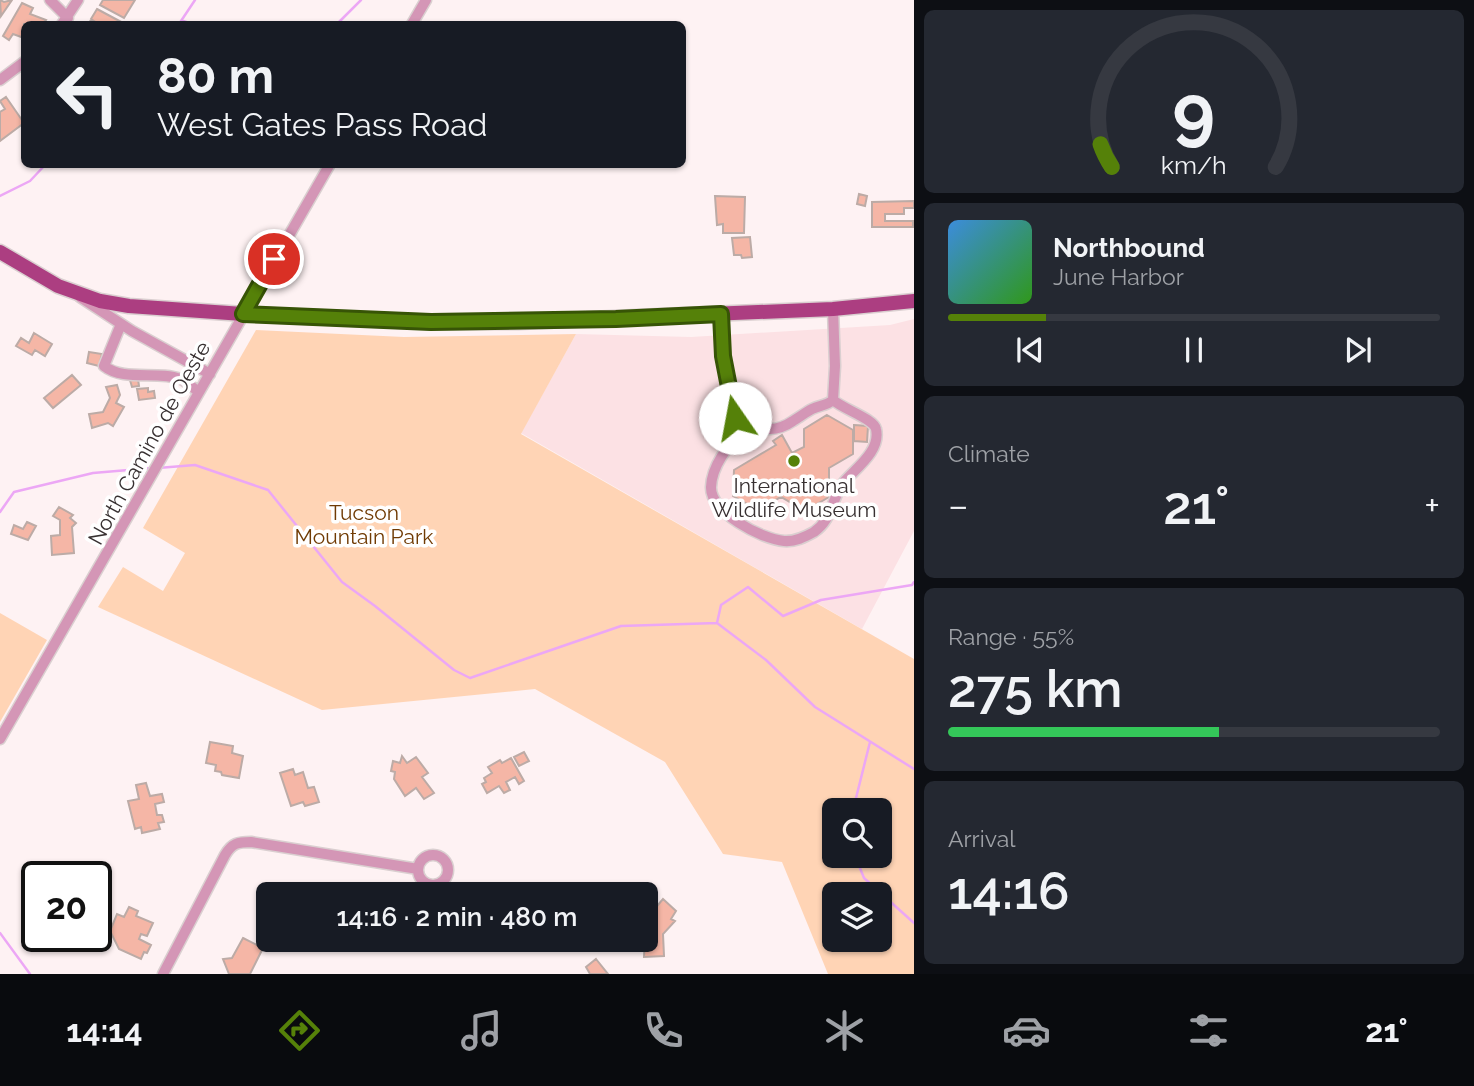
<!DOCTYPE html>
<html lang="en">
<head>
<meta charset="utf-8">
<style>
  :root { --surface:#171b24; --page:#242831; --text:#f1f3f6; --muted:#9ea1a6; --line:#363941; --accent:#558109 }
  body { margin:0; font-family:Raleway,sans-serif; background:var(--page); color:var(--text); height:100vh; display:flex; flex-direction:column; font-size:26px; white-space:nowrap }
  * { box-sizing:border-box; margin:0 }
  p { font-size:23px; color:var(--muted) }
  .icon { flex:none; width:38px; height:38px; fill:none; stroke:currentColor; stroke-width:2; stroke-linecap:round; stroke-linejoin:round }
  .map { position:relative; flex:1; overflow:hidden }
  .sheet { display:flex; flex-direction:column; gap:10px; padding:10px; background:#0d0f14; width:560px }
  .sheet>* { flex:none }
  .guide { position:absolute; left:21px; top:21px; width:665px; height:147px; border-radius:10px; box-shadow:0 2px 5px #0004; background:#171b24; color:var(--text); overflow:hidden }
  .controls { position:absolute; left:822px; top:798px; display:grid; gap:14px }
  .controls a { display:grid; place-items:center; width:70px; height:70px; border-radius:10px; background:var(--surface); box-shadow:0 2px 5px #0004; font-size:35px }
  .speed { position:absolute; left:21px; top:861px; display:flex; gap:14px; font-size:35px; font-weight:700; text-align:center }
  .speed>* { display:grid; place-content:center; width:91px; height:91px; border-radius:50%; background:var(--surface); box-shadow:0 2px 5px #0004; line-height:1 }
  .speed .limit { border:4px solid #111; border-radius:10px; background:#fff; color:#111 }
  .pin { position:absolute; display:grid; place-items:center; width:60px; height:60px; color:#fff; margin:-30px; border:4px solid #fff; border-radius:50%; box-shadow:0 2px 7px #0007 }
  .me { position:absolute; width:77px; margin:-38px; rotate:348deg; stroke-linejoin:round; filter:drop-shadow(0 0 5px #0008) }
  .turn { display:flex; align-items:center; gap:24px; height:147px; padding:0 21px; font-size:32px }
  .turn .icon { width:91px; height:91px; stroke-width:2.5 }
  .turn b { display:block; font-size:49px; line-height:60px }
  .big { font-size:52px; font-weight:600; line-height:1.1 }
  .sheet .card { flex:1; display:flex; flex-direction:column; justify-content:center; gap:10px; min-width:0; padding:0 24px; border-radius:10px; background:var(--page) }
  .sheet .dial { align-items:center; gap:0 }
  .dial svg { height:182px; overflow:visible; fill:none; stroke:var(--line); stroke-width:7; stroke-linecap:round; text-anchor:middle }
  .dial text { fill:var(--text); stroke:none }
  .song { display:flex; align-items:center; gap:21px }
  .cover { width:84px; height:84px; border-radius:10px; background:linear-gradient(135deg,hsl(210 70% 55%),hsl(110 70% 35%)) }
  .played { height:7px; border-radius:4px; background:linear-gradient(90deg,var(--accent) 20%,var(--line) 20%) }
  .keys { display:flex; justify-content:space-around; direction:ltr }
  .heat { display:flex; justify-content:space-between; align-items:center; font-size:38px; direction:ltr }
  .charge { height:10px; border-radius:5px; background:linear-gradient(90deg,#34c759 55%,var(--line) 0) }
  .trip { position:absolute; left:256px; top:882px; width:402px; height:70px; border-radius:10px; background:var(--surface); box-shadow:0 2px 5px #0004; font-weight:600; line-height:70px; text-align:center }
  .tab-bar { display:flex; height:112px; justify-content:space-around; align-items:center; background:#090b0e; color:var(--muted) }
  .tab-bar .icon { width:49px; height:49px }
  .tab-bar .selected { color:var(--accent) }
  .tab-bar b { font-size:32px; color:var(--text) }
  main { display:flex; flex:1; min-height:0 }
  .map>svg:first-child { display:block }
  .built { fill:#fce1e4 }
  .green { fill:#ffd4b5; fill-rule:evenodd }
  .lines { fill:none; stroke-linecap:round; stroke-linejoin:round }
  .stream { stroke:#eca7f5; stroke-width:2.5 }
  .building { fill:#f5b6a6; stroke:#bcaba6; stroke-width:2 }
  .minor-casing { stroke:#dacfd0; stroke-width:13 }
  .major-casing { stroke:#dacfd0; stroke-width:17 }
  .minor { stroke:#d496b6; stroke-width:10 }
  .major { stroke:#ac3e81; stroke-width:14 }
  .route-casing { stroke:#375406; stroke-width:18 }
  .route { stroke:#558109; stroke-width:12 }
  .poi-dot { fill:#558109; stroke:#fff; stroke-width:2.5 }
  .labels { text-anchor:middle; dominant-baseline:central; stroke-width:7; stroke-linejoin:round; paint-order:stroke }
  .street-label { font-size:21px; fill:#373031; stroke:#fff }
  .poi-label { font-size:21px; fill:#373031; stroke:#fff }
  .park-label { font-size:21px; fill:#703b04; stroke:#fff }
</style>
</head>
<body>
<main>
<div class="map">
<svg width="914" height="974" viewBox="0 0 914 974">
  <rect width="100%" height="100%" fill="#fef2f3"/>
  <path class="built" d="M914,319v212l-52,98 -341,-196 55,-99 115,3 199,-12z"/>
  <path class="green" d="M256,330l148,7 172,-3 -55,100 393,225v315h-86l-46,-112 -59,-8 -58,-92 -130,-73 -213,21 -224,-103 25,-40 40,24 22,-38 -42,-25zM835,810h45v46h-45zM835,894h45v46h-45z
    M0,613l47,27 -47,82z"/>
  <g class="lines">
    <path class="stream" d="M183,21l10,3
      M179,24l16,-24
      M337,24l24,-24
      M0,196l30,-15 16,-17
      M158,468l37,-3 73,25 74,92 33,24 79,64 16,8 151,-52 96,-3 49,37 49,47 99,62
      M0,512l14,-20 79,-19 59,-5
      M717,623l4,-18 27,-18 35,29 38,-16 91,-15 2,-3
      M853,810l17,-68
      M855,856l9,22 50,45
      M0,933l30,41"/>
  </g>
  <path class="building" d="M0,0l4,2 8,-2 -11,16z
    M103,0h32l-11,18 -24,-13z
    M22,3l11,5 -3,6 16,6 -3,4h-19v14l-11,-4 -4,6 -6,-4z
    M97,9l28,15h-37l3,-4 6,3 -6,-4z
    M6,97l18,26 -24,18v-29l5,-3 -5,-8z
    M859,194l8,2 -2,10 -8,-2z
    M715,196l30,1 -1,36h-21v-9l-6,1z
    M914,201v7h-10v6h-19v7h28v6h-41v-25z
    M750,237l2,20 -10,1 -1,-3h-7l-2,-17z
    M34,333l18,11 -7,12 -10,-6 -3,5 -16,-9 5,-8 8,5z
    M89,352l13,2 -3,12 -12,-3z
    M72,375l9,10 -28,23 -9,-10z
    M138,379l1,7 -7,1 -2,-7z
    M117,385l3,10 -4,8 8,4 -11,19 -5,-3 -16,5 -3,-14 14,-2 7,-14 -4,-11z
    M148,388v4l6,-1 1,7 -16,2 -2,-11z
    M827,415l26,15v24l-24,14v29l-24,14 -24,-14 -23,13 -25,-14 1,-26 42,-25 -3,-4 9,-6 10,18 12,-6v-18z
    M854,425l14,1 -1,16 -13,-1z
    M59,507l14,8 -3,3 6,5 -4,4 2,26 -22,2 -1,-19 9,-1v-15l-7,-4z
    M27,522l9,4 -8,14 -17,-6 3,-9 9,4z
    M210,742l23,4 -1,7 11,3 -4,22 -17,-3 -1,-3 -6,-1 1,-6 -10,-2z
    M524,752l5,9 -10,5 -5,-9z
    M402,756l5,7 9,-6 12,16 -6,4 12,16 -10,6 -8,-11 -11,8 -11,-17 1,-7 -4,-1 2,-10 7,2z
    M511,758l13,23 -5,3 -4,-7 -9,5 4,8 -6,3 -5,-7 -12,7 -5,-9 4,-2 -2,-4 8,-5 -4,-6 12,-7 2,3z
    M293,769l2,6 8,-3 5,16 6,-1 5,15 -14,4 -2,-4 -12,4 -11,-33z
    M146,783l4,13 12,-2 2,8 -9,2 2,11h5l2,7 -6,1 2,6 -18,4 -1,-6 -6,2 -7,-28 11,-2 -3,-14z
    M663,899l13,12 -5,8 4,2 -12,13 1,22 -20,1 2,-38z
    M129,907l9,4 -2,5 17,7 -6,13 -6,-2 -2,5 12,6 -4,8 -3,-1 -3,7 -22,-10 -9,-18 7,-17 7,3z
    M243,938l14,7 4,-7 6,2 -17,34h-21l-6,-15 9,-1z
    M596,959l12,15h-18l-4,-7z"/>
  <g class="lines">
    <defs>
      <path id="minor" d="M50,0l18,18
        M62,24l16,-24
        M412,24l14,-24
        M0,80l24,-18
        M80,297l52,34 78,43
        M721,314l2,42 12,62c23,9 36,18 58,3 7,-4 13,-9 19,-12 8,-4 14,-3 21,-9l2,-34 -2,-57
        M121,324l-17,42c20,16 53,4 77,13 6,3 12,9 18,13
        M748,423c-15,18 -36,39 -37,64 -1,25 50,52 73,54 11,1 21,-4 30,-9 19,-13 17,-33 30,-50 12,-14 37,-31 32,-53 -2,-10 -33,-20 -43,-29
        M0,739l330,-575
        M418 870a15 15 0 1 1 30 0a15 15 0 1 1-30 0Z
        M163,974l62,-119c7,-12 13,-13 26,-13l167,27"/>
      <path id="major" d="M0,252l58,34 42,15 29,5 114,8 188,8h87l315,-13 81,-8"/>
    </defs>
    <use href="#minor" class="minor-casing"/>
    <use href="#major" class="major-casing"/>
    <use href="#minor" class="minor"/>
    <use href="#major" class="major"/>
  </g>
  <g class="lines">
    <defs>
      <path id="route" d="M274,259l-31,55 188,8 185,-3 105,-5 2,42 12,62"/>
    </defs>
    <use href="#route" class="route-casing"/>
    <use href="#route" class="route"/>
  </g>
  <circle class="poi-dot" cx="794" cy="461" r="7"/>
  <g class="labels">
    <g class="street-label">
      <text transform="translate(149 443) rotate(-61)">North Camino de Oeste</text>
    </g>
    <g class="poi-label">
      <text x="794" y="485">International<tspan x="794" dy="24">Wildlife Museum</tspan></text>
    </g>
    <g class="park-label">
      <text x="364" y="512">Tucson<tspan x="364" dy="24">Mountain Park</tspan></text>
    </g>
  </g>
</svg>
<div class="controls">
<a><svg class="icon" aria-label="search" viewBox="0 0 24 24"><circle cx="10" cy="10" r="6"/><path d="M15 15l6 6"/></svg></a>
<a><svg class="icon" aria-label="layers" viewBox="0 0 24 24"><path d="M12 4l9 5-9 5-9-5zM3 14l9 5 9-5"/></svg></a>
</div>
<div class="speed"><div class="limit">20</div></div>
<div class="pin" style="left:274px;top:259px;background:#d93025"><svg class="icon" aria-label="arrive" viewBox="0 0 24 24"><path d="M6 21V4h12l-3 4 3 4H6"/></svg></div>
<svg class="me" style="left:735px;top:418px" viewBox="-20 -20 40 40"><circle r="19" fill="#fff"/><path d="M0-13L10 11 0 6-10 11z" fill="#558109"/></svg>
<div class="trip">14:16 · 2 min · 480 m</div>
<div class="guide">
<div class="turn"><svg class="icon" aria-label="left" viewBox="0 0 24 24"><path d="M17 20v-9H6M10 6l-5 5 5 5"/></svg><div><b>80 m</b>West Gates Pass Road</div></div>
</div>
</div>
<section class="sheet">
<div class="card dial"><svg viewBox="0 0 100 80">
<path d="M14 69A42 42 0 1 1 86 69"/>
<path d="M14 69A42 42 0 0 1 9 59" stroke="#558109"/>
<text x="50" y="56" font-size="32" font-weight="700">9</text>
<text x="50" y="72" font-size="11">km/h</text>
</svg></div>
<div class="card">
<div class="song"><i class="cover"></i><div><b>Northbound</b><p>June Harbor</p></div></div>
<div class="played"></div>
<div class="keys"><svg class="icon" aria-label="previous" viewBox="0 0 24 24"><path d="M18 5L8 12l10 7zM5 5v14"/></svg><svg class="icon" aria-label="pause" viewBox="0 0 24 24"><path d="M8 5v14M16 5v14"/></svg><svg class="icon" aria-label="next" viewBox="0 0 24 24"><path d="M6 5l10 7-10 7zM19 5v14"/></svg></div>
</div>
<div class="card"><p>Climate</p>
<div class="heat"><a>−</a><b class="big">21°</b><a>+</a></div>
</div>
<div class="card"><p>Range · 55%</p><b class="big">275 km</b><div class="charge"></div></div>
<div class="card"><p>Arrival</p><b class="big">14:16</b></div>
</section>
</main>
<nav class="tab-bar">
<b>14:14</b>
<svg class="icon selected" aria-label="directions" viewBox="0 0 24 24"><path d="M12 3l9 9-9 9-9-9zM9 14v-3h6M13 9l2 2-2 2"/></svg>
<svg class="icon" aria-label="music" viewBox="0 0 24 24"><path d="M9 18V5l10-2v13"/><circle cx="6" cy="18" r="3"/><circle cx="16" cy="16" r="3"/></svg>
<svg class="icon" aria-label="phone" viewBox="0 0 24 24"><path d="M5 4h4l2 5-3 2q2 4 5 5l2-3 5 2v4C11 20 4 13 5 4z"/></svg>
<svg class="icon" aria-label="climate" viewBox="0 0 24 24"><path d="M12 3v18M4 7l16 10M4 17L20 7"/></svg>
<svg class="icon" aria-label="car" viewBox="0 0 24 24"><path d="M5 17H2v-5l4-1 3-4h7l3 4 3 1v5h-3M9 17h6M6 11h13"/><circle cx="7" cy="17" r="2"/><circle cx="17" cy="17" r="2"/></svg>
<svg class="icon" aria-label="filters" viewBox="0 0 24 24"><path d="M4 7h16M4 17h16"/><circle cx="9" cy="7" r="2"/><circle cx="15" cy="17" r="2"/></svg>
<b>21°</b>
</nav>
</body>
</html>
